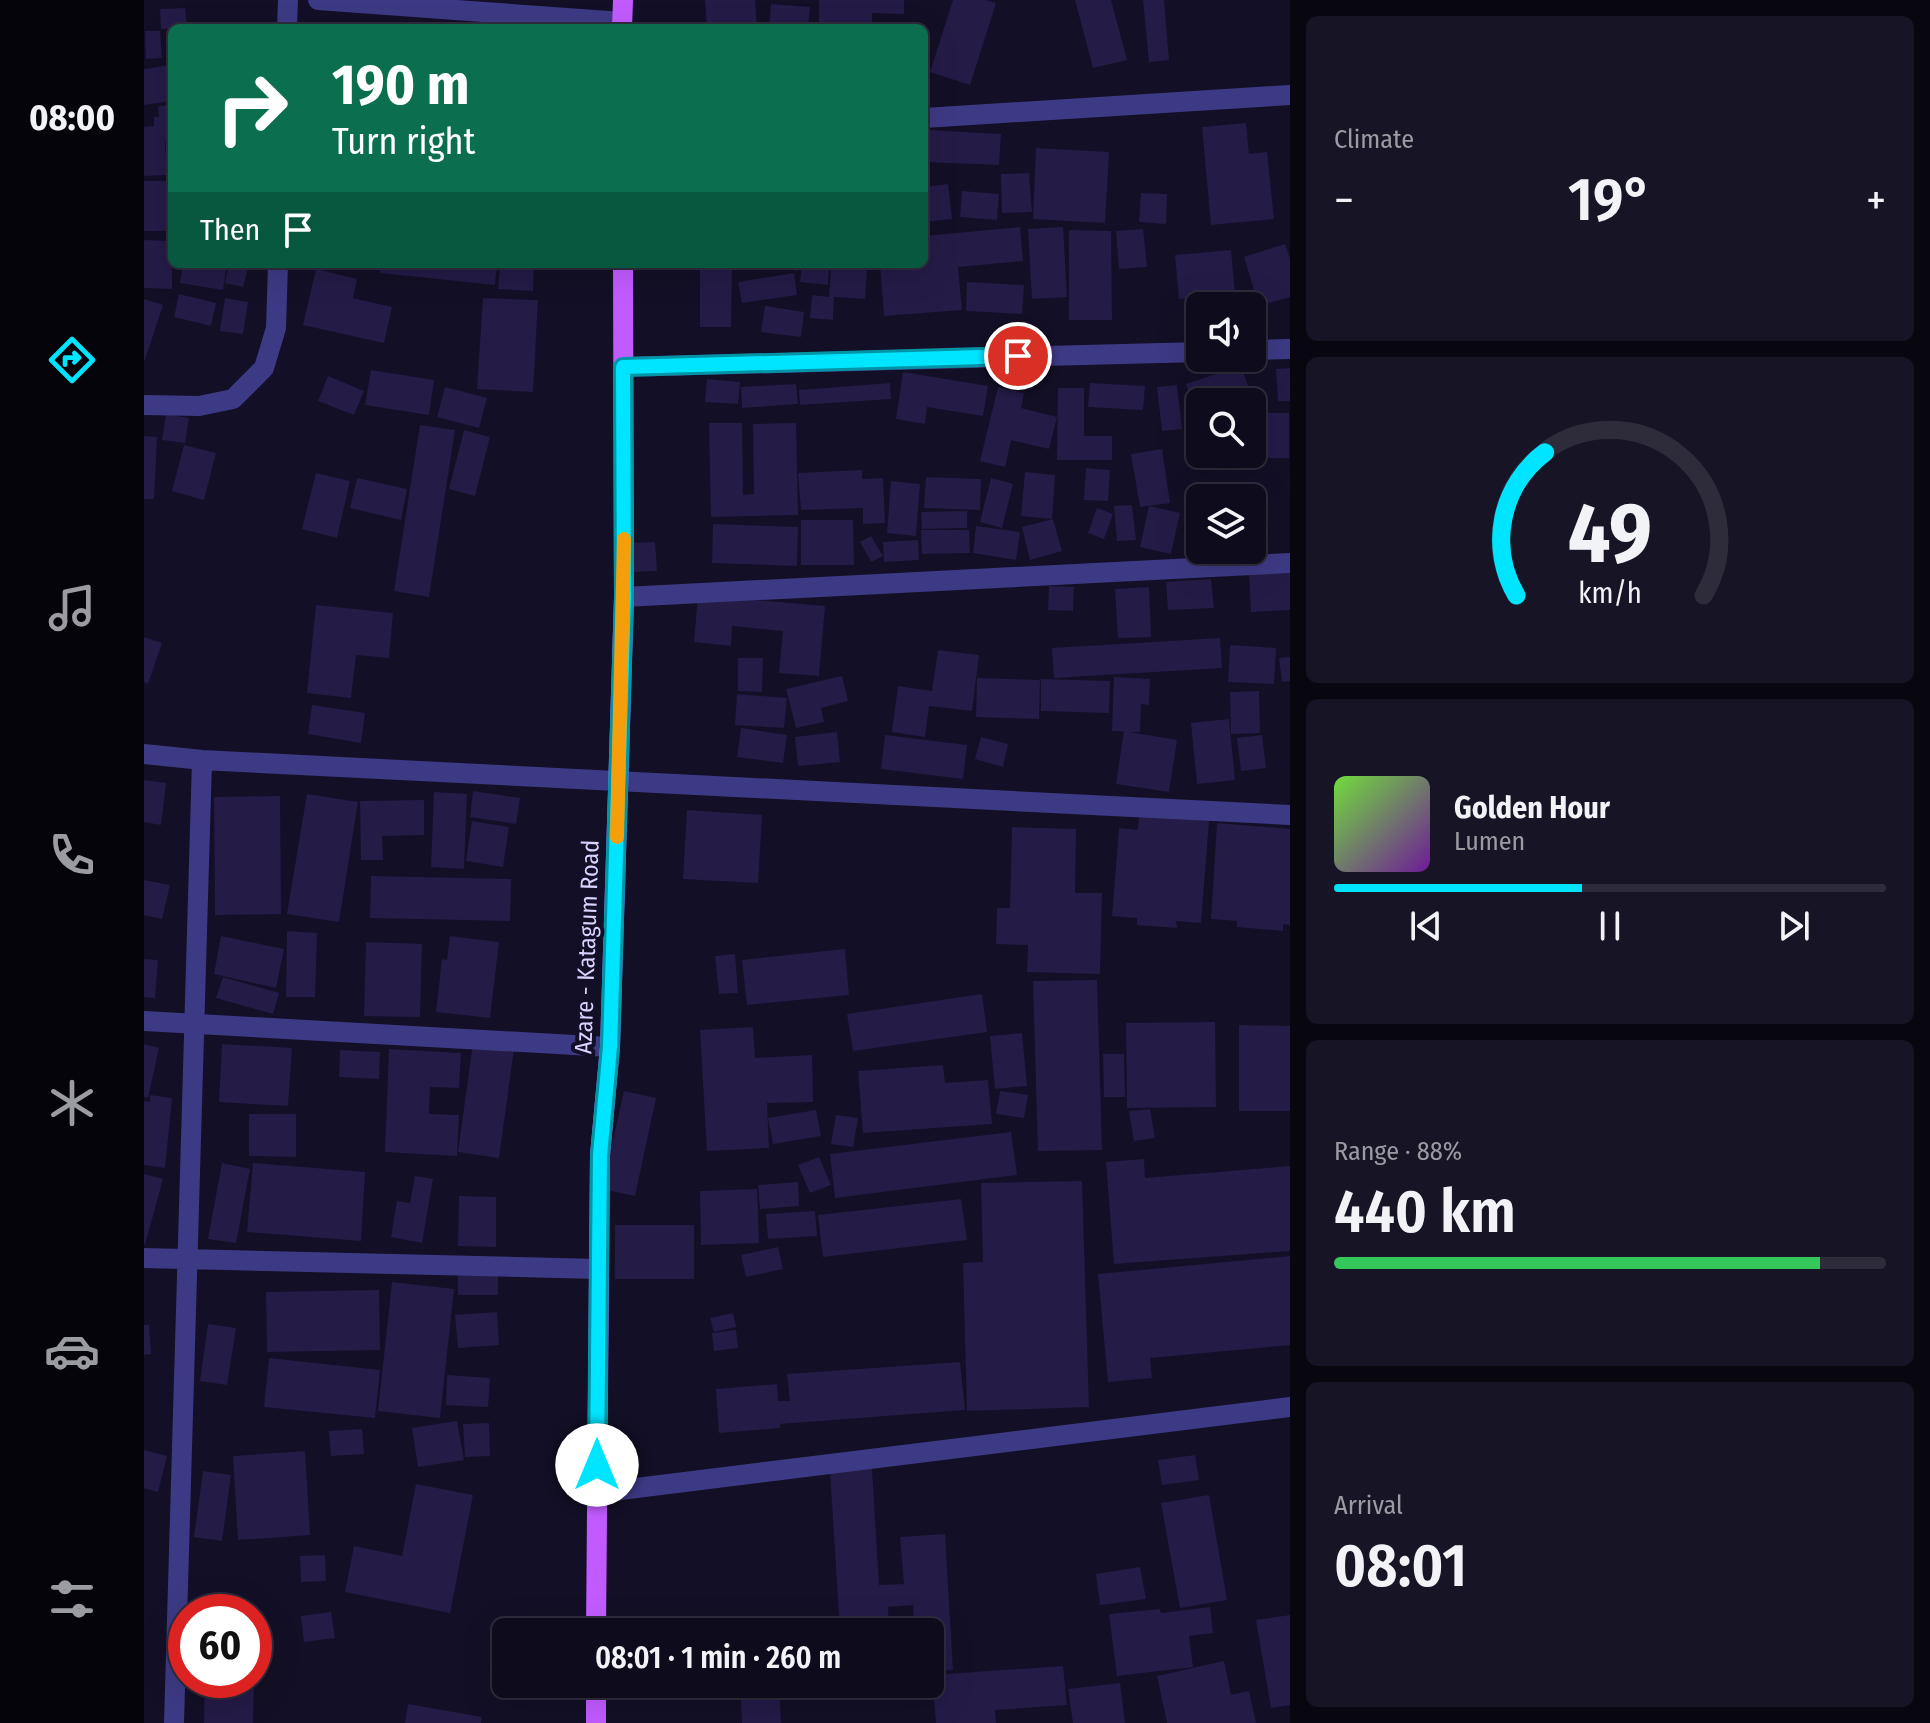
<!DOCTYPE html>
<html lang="en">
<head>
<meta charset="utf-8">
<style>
  :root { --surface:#0e0b1c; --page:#171425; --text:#f1f3f6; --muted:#9b9ba3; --line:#2e2b3b; --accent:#00e5ff }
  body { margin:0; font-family:"Fira Sans Condensed",sans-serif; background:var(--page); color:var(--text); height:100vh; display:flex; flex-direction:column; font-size:30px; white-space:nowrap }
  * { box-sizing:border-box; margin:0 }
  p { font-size:26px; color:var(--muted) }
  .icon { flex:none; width:44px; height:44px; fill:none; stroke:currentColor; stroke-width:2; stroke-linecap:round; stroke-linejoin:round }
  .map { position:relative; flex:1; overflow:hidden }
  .details { display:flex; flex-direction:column; gap:16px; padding:16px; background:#08060f; width:640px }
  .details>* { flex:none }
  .guide { position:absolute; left:24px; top:24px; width:760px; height:244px; border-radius:12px; box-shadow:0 8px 32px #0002,0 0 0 2px var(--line); background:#0b6e4f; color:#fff; overflow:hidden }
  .fabs { position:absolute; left:1042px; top:292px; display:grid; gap:16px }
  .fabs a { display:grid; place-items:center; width:80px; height:80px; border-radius:12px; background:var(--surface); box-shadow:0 8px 32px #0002,0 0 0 2px var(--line); font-size:40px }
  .speed { position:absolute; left:24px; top:1594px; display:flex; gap:16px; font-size:40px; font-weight:700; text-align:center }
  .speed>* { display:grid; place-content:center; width:104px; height:104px; border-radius:50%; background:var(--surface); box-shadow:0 8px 32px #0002,0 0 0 2px var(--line); line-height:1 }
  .speed .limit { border:12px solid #d22; background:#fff; color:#111 }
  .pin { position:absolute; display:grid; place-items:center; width:68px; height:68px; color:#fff; margin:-34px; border:4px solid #fff; border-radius:50%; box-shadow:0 2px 8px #0007 }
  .me { position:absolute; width:88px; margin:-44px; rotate:0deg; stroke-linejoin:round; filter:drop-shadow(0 0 6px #0008) }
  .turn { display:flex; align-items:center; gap:28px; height:168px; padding:0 32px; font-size:36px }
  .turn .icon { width:104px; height:104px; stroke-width:2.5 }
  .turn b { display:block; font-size:56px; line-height:68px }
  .then { display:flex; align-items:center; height:76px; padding:0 32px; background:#0003; gap:16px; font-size:30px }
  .big { font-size:60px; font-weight:600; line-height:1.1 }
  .details .tile { flex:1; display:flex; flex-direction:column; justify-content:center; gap:12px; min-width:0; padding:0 28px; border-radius:12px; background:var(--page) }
  .details .dial { align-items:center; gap:0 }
  .dial svg { height:208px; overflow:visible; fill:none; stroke:var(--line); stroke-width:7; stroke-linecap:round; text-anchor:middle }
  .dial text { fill:var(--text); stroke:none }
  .song { display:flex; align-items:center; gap:24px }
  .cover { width:96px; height:96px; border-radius:12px; background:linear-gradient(135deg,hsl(100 70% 55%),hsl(280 70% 35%)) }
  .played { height:8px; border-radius:4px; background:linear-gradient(90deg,var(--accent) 45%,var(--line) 45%) }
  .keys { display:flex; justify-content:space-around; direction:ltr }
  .heat { display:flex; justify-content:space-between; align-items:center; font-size:44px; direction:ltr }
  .charge { height:12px; border-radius:6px; background:linear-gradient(90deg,#34c759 88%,var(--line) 0) }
  .trip { position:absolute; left:348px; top:1618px; width:452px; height:80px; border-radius:12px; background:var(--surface); box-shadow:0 8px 32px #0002,0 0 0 2px var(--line); font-weight:600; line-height:80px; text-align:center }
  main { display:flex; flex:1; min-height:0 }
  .dock { display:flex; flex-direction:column; width:144px; justify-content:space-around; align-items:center; background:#06040b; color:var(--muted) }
  .dock .icon { width:56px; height:56px }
  .dock .active { color:var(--accent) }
  .dock b { font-size:36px; color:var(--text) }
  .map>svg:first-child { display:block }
  .building { fill:#241b47 }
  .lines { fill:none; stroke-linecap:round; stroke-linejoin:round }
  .street { stroke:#3d3a85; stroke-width:20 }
  .primary { stroke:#c25bff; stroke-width:20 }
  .route-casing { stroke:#0095a6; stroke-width:20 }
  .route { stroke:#00e5ff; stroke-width:14 }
  .slow { stroke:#f59e0b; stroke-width:14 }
  .labels { text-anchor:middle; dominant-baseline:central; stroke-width:8; stroke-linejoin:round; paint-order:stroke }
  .street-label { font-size:24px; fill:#d9d4ff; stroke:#130f26 }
</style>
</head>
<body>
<main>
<nav class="dock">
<b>08:00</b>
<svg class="icon active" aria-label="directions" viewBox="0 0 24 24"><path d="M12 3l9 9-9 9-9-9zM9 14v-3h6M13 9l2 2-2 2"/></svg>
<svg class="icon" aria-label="music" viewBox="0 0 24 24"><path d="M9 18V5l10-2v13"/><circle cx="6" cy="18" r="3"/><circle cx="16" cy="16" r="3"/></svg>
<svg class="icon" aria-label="phone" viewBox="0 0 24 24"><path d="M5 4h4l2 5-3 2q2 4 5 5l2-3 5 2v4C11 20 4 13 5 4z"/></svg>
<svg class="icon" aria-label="climate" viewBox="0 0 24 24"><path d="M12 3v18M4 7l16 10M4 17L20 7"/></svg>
<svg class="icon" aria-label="car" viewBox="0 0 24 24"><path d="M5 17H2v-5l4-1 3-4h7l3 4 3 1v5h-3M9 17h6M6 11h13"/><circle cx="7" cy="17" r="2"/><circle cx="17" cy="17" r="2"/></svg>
<svg class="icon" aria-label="filters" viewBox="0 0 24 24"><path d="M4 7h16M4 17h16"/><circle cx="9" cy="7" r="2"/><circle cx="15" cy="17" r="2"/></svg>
</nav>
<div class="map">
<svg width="1146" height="1723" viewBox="0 0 1146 1723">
  <rect width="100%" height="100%" fill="#130f26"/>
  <path class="building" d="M561,0h50l2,28h-50z
    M675,0h85v14l-32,-1v15h-53z
    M809,0h33l10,3 -26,82 -40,-13z
    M931,0h36l16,60 -34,8z
    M999,0h21l5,60 -20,2z
    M627,4l39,3 -2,21h-39z
    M41,8l2,20 -26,1 -1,-20z
    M1,31h15l2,27 -16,1z
    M28,65v36l-28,4v-36z
    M28,105v36l-7,1 2,33 -23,1v-49l10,-1v-9h5l-1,-11z
    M1102,123l3,31 18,-2 7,67 -63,6 -9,-98z
    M783,130l74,4 -2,31 -74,-3z
    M892,148l73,4 -4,71 -72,-4z
    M885,173l3,39 -30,1 -1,-39z
    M0,181h28v50h-28z
    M804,184l4,35 -28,3v-35z
    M818,191l37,3 -2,26 -37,-3z
    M997,193l26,1 -1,30 -27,-2z
    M876,227l3,34 -65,6 4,43 -78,6 -4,-52h44v-28z
    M919,227l4,70 -35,2 -4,-70z
    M999,229l4,38 -28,2 -3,-38z
    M925,230l42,1 1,89h-43z
    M0,240l28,1v48l-28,-1z
    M1141,244l5,15v38l-31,9 -15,-49z
    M1087,250l4,44 -56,5 -4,-44z
    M39,264h44l-4,26 -43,-7z
    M85,264h20l-6,23 -18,-4z
    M237,264h116l-2,21 -115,-12z
    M356,264h34l-1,27 -35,-2z
    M556,264h32l-1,63h-31z
    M617,264h37l-1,7z
    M658,264h27l-1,21 -28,-3z
    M687,267l36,3 -2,29 -31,-2 -1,23 -23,-2 2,-23 17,2z
    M172,269l41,10 -4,19 39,9 -8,36 -81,-18z
    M650,273l3,22 -55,8 -4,-21z
    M823,282l57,3 -2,29 -56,-3z
    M35,294l37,9 -5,23 -37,-9z
    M81,298l23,4 -5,32 -23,-3z
    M339,298l55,2 -5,92 -56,-3z
    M0,299l19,6 -18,55h-1z
    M621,306l39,6 -3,25 -40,-5z
    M1097,366l9,25 -32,11h-18v6l-5,2 -9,-26z
    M1146,368v33h-12l-2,-32z
    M227,370l63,10 -5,35 -64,-10z
    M759,372l85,14 -5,30 -56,-9 -2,17 -29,-5z
    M184,376l36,15 -10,24 -36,-14z
    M563,379l33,3 -2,22 -33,-2z
    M746,383l1,16 -91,6 -1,-15z
    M946,383l55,3 -2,24 -55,-3z
    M652,384l2,20 -56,4 -1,-21z
    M1033,385l5,44 -20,2 -5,-44z
    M301,387l42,11 -8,30 -42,-11z
    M854,387l26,6 -3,15 36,9 -8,32 -38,-9 -6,27 -25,-6z
    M914,388h26v48h28v24h-55z
    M1108,413h37v45h-42v-4h5z
    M22,414l23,4 -4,25 -23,-3z
    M565,423h33l1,72 11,-1 -1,-70 43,-1 2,92 -87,2z
    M1048,424h8v30h36l-2,14 -46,-5z
    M276,425l35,5 -26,167 -35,-6z
    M320,430l26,7 -15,59 -26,-7z
    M0,436l13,1 -3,62h-10z
    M40,445l32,8 -12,47 -32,-9z
    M1018,449l8,54 -30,4 -9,-53z
    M942,468l24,2 -2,31 -24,-1z
    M718,470v9l21,-1 2,45 -22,1v-16l-62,2 -3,-37z
    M881,472l30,3 -3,44 -31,-3z
    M172,473l34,8 -13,57 -35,-9z
    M782,477l55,2 -1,31 -56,-2z
    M213,478l50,11 -6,31 -51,-12z
    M847,478l22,6 -11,44 -22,-6z
    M747,481l29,3 -4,52 -29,-3z
    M988,505l4,35 -19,1 -3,-35z
    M1005,506l31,7 -9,41 -31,-7z
    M953,508l16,6 -9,25 -16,-6z
    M823,511v17l-45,1 -1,-17z
    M909,519l9,32 -32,9 -8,-33z
    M657,520h52l1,45h-53z
    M569,524l85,3 -1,39 -85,-3z
    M832,526l44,6 -4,28 -43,-7z
    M777,530h48l1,23 -48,1z
    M727,536l12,20 -12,6 -11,-20z
    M774,540l1,20 -35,2 -1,-20z
    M511,542l2,29 -25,1 -2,-29z
    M1146,570v40l-39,2 -2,-40z
    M1067,579l3,29 -46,2 -2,-28z
    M905,586l25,1 -1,24 -25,-1z
    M1005,587l2,50 -33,1 -3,-49z
    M554,595l127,11 -6,70 -40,-3 4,-42 -51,-5 -1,20 -37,-4z
    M172,605l77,8 -4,45 -33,-3 -5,43 -44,-5z
    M0,637l18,6 -14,41 -4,-2z
    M1076,638l2,30 -168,10 -2,-30z
    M1086,645l46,3 -2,36 -46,-2z
    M794,650l41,5 -7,56 -43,-5 -4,31 -33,-5 6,-46 34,5z
    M1146,657v24l-8,1 -3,-24z
    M594,658h25l-1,34 -24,-1z
    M698,676l6,25 -27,7 3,14 -28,6 -10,-39z
    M970,677l36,2 -1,26 -8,-1 -1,28 -28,-1z
    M833,678l63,2 -1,39 -63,-2z
    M897,679l69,2 -1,32 -68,-2z
    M1115,691l1,42 -29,1 -1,-42z
    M593,694l50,4 -3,30 -49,-3z
    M168,705l53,8 -4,30 -53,-9z
    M1085,719l6,61 -38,4 -6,-61z
    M597,728l46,7 -4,28 -46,-6z
    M980,731l53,9 -8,52 -53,-8z
    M693,732l3,30 -42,4 -3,-29z
    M741,735l82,10 -4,34 -82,-10z
    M1118,735l4,33 -25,3 -4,-33z
    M837,737l27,7 -5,23 -28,-8z
    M0,780l22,3 -5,42 -17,-3z
    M329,791l47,7 -4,26 -46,-7z
    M290,792l33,2 -3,75 -33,-2z
    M163,794l51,8 -19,120 -52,-8z
    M136,796l1,118 -66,1 -1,-118z
    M280,800v35l-42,1 1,24h-22l-1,-59z
    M543,810l75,5 -4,68 -75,-4z
    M995,815l70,6 -8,102 -25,-2 1,7 -40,-3v-7l-25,-2 7,-88 19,2z
    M328,821l37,6 -6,40 -37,-6z
    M1073,823l73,6v96l-7,-1v7l-46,-4v-6l-26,-2z
    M868,827l64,2 -1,64h27l-2,81 -73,-2 1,-27 -32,-1 1,-36h13z
    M227,876l140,3 -1,42 -140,-3z
    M0,880l26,5 -8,34 -18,-4z
    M143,931l30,2 -2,64h-29z
    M77,936l63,13 -8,39 -62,-14z
    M306,936l49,6 -9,76 -54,-6 6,-53 5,1z
    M222,942l56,2 -2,73 -56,-1z
    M701,949l4,46 -102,10 -5,-45z
    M591,954l3,39 -19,1 -4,-38z
    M0,959l14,1 -3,38 -11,-1z
    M79,977l56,16 -6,21 -57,-16z
    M953,980l5,170 -64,1 -5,-170z
    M838,994l5,38 -134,19 -6,-37z
    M1071,1022l1,85 -89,1 -1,-85z
    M1095,1025l51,1v85h-51z
    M609,1027l2,31 57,-3 1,47 -46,1 2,45 -62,3 -7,-121z
    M878,1033l5,53 -32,3 -5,-53z
    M329,1043l41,6 -15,109 -41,-6z
    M0,1044l15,4 -11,50 -4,-1z
    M78,1044l70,4 -4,58 -69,-4z
    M245,1049l72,4 -2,35 -29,-1 -1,27 30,1 -2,41 -72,-4z
    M196,1050l40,2 -1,27 -40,-2z
    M959,1054h21l1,43h-21z
    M799,1065l2,18 43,-3 4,44 -129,9 -5,-62z
    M480,1091l32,7 -21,98 -33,-7z
    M856,1091l28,4 -4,23 -28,-4z
    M6,1095l22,3 -7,70 -21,-3v-64l6,1z
    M1006,1109l5,29 -21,3 -5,-30z
    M672,1110l5,26 -48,8 -5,-26z
    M105,1114h47v43l-47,-1z
    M692,1115l22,3 -5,29 -22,-3z
    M867,1132l6,43 -182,23 -5,-44z
    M675,1157l12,28 -21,8 -12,-28z
    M1000,1159l1,19 145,-12v85l-176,13 -8,-102z
    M78,1163l28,6 -14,74 -28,-4z
    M109,1163l112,9 -4,69 -114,-9z
    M0,1174l19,5 -18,66h-1z
    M271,1176l18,3 -11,64 -31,-6 6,-36 13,2z
    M938,1181l7,226 -122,4 -4,-148 20,-1 -2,-79z
    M654,1182l1,24 -39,3 -2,-24z
    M613,1189l2,54 -58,2 -1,-54z
    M315,1196l37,1v50l-38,-1z
    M817,1199l6,41 -144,17 -5,-42z
    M671,1211l2,25 -49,3 -2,-25z
    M471,1225h79v54h-79z
    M634,1247l5,22 -37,8 -5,-22z
    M1146,1256v89l-140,13 2,20 -44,4 -10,-108z
    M314,1270h40v25h-40z
    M248,1282l62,7 -14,129 -62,-7z
    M235,1290l1,60 -113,2 -1,-60z
    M353,1312l2,33 -41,3 -3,-33z
    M589,1313l3,14 -22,5 -4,-14z
    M64,1324l28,4 -9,57 -27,-4z
    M0,1325h5l2,29 -7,1z
    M592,1330l2,18 -24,3 -2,-18z
    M125,1358l111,12 -5,48 -111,-11z
    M816,1362l5,48 -185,14v4l-61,5 -3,-44 61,-5 1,17h12l-3,-27z
    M303,1375l43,3 -2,29 -42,-2z
    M313,1421l7,39 -46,7 -6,-39z
    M345,1423l1,33 -25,1 -2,-33z
    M218,1429l2,25 -33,2 -2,-25z
    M0,1450l23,6 -9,36 -14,-4z
    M161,1451l5,84 -72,5 -5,-84z
    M1051,1455l4,25 -37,5 -4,-25z
    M728,1469l7,116 25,-1 -4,-47 45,-3 8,136 -23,1v-39h-15l-2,-27 -25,2 1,25h-49l-10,-161z
    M59,1471l28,4 -9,66 -28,-4z
    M272,1484l57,11 -23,118 -105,-21 9,-46 48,10z
    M1065,1495l18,105 -47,8 -19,-105z
    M181,1555l1,26 -25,1 -1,-26z
    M996,1567l6,32 -46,6 -4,-31z
    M1066,1607l3,26 -24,3 4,31 -76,9 -8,-62 51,-5 1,4z
    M187,1612l4,26 -31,4 -3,-26z
    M1146,1615v90l-19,3 -15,-88z
    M1080,1661l7,34 18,-4 7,32h-89l-10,-47z
    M919,1666l4,39 -72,5 1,13h-60l-4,-48z
    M61,1680h49l-1,43h-49z
    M976,1683l5,40h-52l-5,-34z
    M596,1684h39l2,39h-39z
    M264,1704l74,13 -1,6h-76z"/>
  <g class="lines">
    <path class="street" d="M174,0l304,22
      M143,28l1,-28
      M780,118l366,-23
      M1108,350l38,-1
      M479,367l577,-15
      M0,405l55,1 34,-7 31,-31 12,-40 2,-64
      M480,597l666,-34
      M0,754l58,6 1088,55
      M0,1021l466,26
      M0,1258l454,11
      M452,1493l694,-86
      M30,1723l28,-963"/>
    <path class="primary" d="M478,28l1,-28
      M452,1632l4,-477 10,-108 14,-450 -1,-333
      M452,1684v39"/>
  </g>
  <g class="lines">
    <defs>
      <path id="route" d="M453,1465l3,-310 10,-108 14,-450 -1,-230 395,-11"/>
    </defs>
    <use href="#route" class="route-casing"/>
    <use href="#route" class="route"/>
    <path class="slow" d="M473,837l7,-298"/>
  </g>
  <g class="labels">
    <g class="street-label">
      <text transform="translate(443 947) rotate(-88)">Azare - Katagum Road</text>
    </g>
  </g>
</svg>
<div class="fabs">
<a><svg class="icon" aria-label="sound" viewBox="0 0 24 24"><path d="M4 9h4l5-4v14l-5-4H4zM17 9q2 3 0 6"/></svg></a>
<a><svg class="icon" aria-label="search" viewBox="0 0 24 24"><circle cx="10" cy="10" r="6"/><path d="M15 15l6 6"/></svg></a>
<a><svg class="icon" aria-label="layers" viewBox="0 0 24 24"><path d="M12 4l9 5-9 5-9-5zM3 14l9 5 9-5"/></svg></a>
</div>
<div class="speed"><div class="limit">60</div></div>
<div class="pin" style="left:874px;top:356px;background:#d93025"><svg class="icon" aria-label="arrive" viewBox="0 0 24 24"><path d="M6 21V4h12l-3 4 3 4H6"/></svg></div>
<svg class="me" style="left:453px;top:1465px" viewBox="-20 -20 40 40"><circle r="19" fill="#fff"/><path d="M0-13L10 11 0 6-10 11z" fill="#00e5ff"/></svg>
<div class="trip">08:01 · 1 min · 260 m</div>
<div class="guide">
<div class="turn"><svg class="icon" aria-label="right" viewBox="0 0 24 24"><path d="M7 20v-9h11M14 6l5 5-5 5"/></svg><div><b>190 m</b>Turn right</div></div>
<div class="then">Then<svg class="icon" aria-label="arrive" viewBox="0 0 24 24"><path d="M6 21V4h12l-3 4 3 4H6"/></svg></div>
</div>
</div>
<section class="details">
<div class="tile"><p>Climate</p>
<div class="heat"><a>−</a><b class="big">19°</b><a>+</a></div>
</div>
<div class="tile dial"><svg viewBox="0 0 100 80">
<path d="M14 69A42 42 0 1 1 86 69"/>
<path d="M14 69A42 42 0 0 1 25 14" stroke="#00e5ff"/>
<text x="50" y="56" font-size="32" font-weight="700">49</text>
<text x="50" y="72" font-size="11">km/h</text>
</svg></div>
<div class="tile">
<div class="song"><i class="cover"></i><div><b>Golden Hour</b><p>Lumen</p></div></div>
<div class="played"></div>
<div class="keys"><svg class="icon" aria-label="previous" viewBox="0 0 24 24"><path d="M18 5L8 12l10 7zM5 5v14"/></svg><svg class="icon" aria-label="pause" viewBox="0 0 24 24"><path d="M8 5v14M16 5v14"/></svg><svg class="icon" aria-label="next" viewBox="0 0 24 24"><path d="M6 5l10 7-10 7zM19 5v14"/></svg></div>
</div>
<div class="tile"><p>Range · 88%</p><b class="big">440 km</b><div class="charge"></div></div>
<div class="tile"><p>Arrival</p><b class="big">08:01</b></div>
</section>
</main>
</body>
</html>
